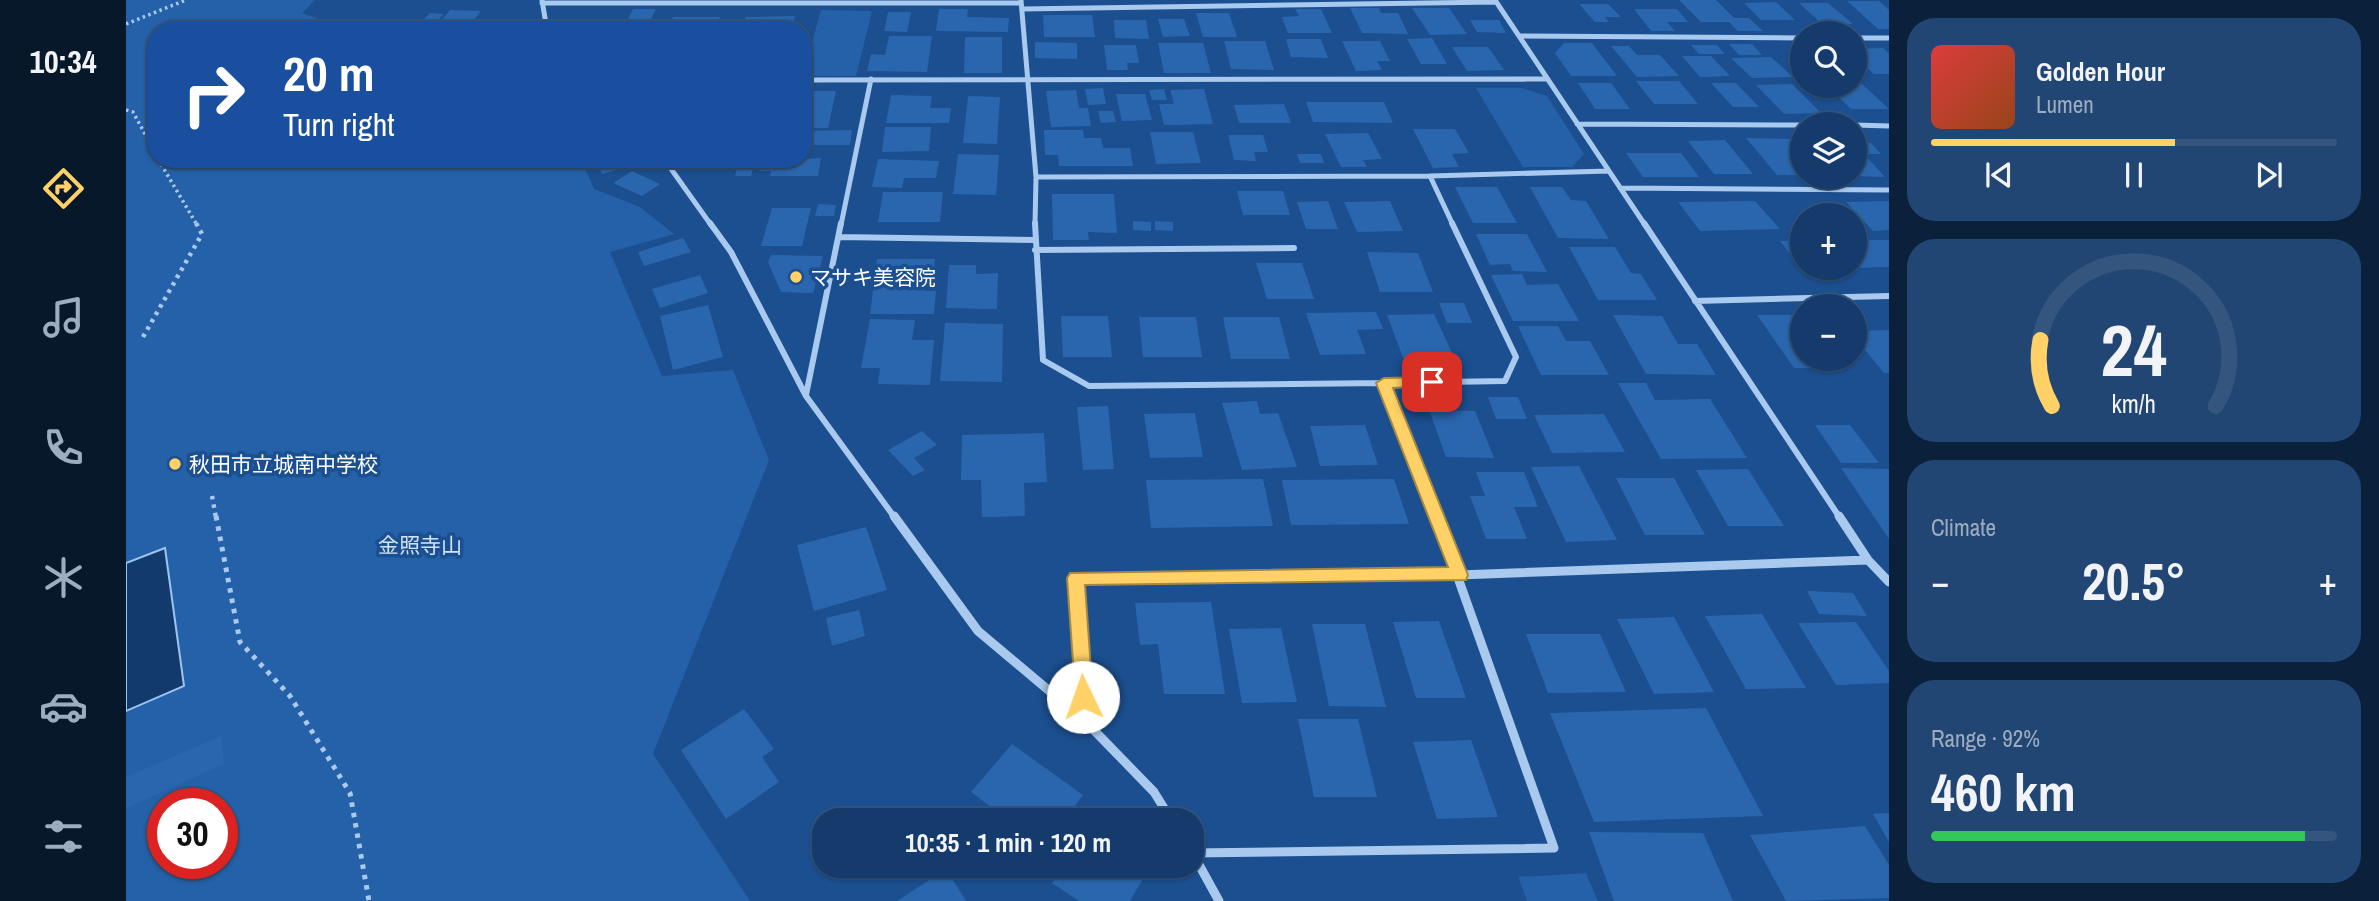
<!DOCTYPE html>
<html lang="en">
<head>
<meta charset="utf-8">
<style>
  :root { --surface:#143b6b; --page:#214673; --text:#f1f3f6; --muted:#9dadc1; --line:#33557e; --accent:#ffd166 }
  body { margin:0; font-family:"Archivo Narrow","Noto Sans JP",sans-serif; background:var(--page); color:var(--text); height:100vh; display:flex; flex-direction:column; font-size:26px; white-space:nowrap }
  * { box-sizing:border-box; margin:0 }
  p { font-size:23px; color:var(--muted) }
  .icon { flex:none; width:38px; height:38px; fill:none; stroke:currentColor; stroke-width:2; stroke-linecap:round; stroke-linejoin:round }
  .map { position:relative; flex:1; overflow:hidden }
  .details { display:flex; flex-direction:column; gap:18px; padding:18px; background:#0b203b; width:490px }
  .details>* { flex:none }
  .banner { position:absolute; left:21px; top:21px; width:665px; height:147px; border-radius:28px; box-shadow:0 2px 5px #0004,0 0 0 2px var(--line); background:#1a4fa0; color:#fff; overflow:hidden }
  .controls { position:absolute; left:1664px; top:21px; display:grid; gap:14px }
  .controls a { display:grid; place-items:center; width:77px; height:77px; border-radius:50%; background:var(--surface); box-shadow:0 2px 5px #0004,0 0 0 2px var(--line); font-size:35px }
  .speed { position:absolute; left:21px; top:788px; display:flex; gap:14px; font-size:35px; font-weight:700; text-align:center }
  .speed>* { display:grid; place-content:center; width:91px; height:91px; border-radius:50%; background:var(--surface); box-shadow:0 2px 5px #0004,0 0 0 2px var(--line); line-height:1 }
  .speed .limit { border:10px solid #d22; background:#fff; color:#111 }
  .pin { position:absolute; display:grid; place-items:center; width:60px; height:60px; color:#fff; margin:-30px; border-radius:14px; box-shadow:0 4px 10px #0006 }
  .me { position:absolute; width:77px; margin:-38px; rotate:357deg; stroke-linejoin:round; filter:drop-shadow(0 0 5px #0008) }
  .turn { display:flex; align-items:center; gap:24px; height:147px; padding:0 21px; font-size:32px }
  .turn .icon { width:91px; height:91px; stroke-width:2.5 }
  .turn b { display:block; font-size:49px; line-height:60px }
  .big { font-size:52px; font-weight:800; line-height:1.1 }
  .details .card { flex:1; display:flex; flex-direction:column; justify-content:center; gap:10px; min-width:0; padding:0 24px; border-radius:28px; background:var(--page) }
  .details .dial { align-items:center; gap:0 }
  .dial svg { height:182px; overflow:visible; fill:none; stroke:var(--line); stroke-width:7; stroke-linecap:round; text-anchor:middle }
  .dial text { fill:var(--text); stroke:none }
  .song { display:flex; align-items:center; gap:21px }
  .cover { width:84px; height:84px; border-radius:10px; background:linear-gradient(135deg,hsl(0 70% 55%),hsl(20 70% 35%)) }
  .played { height:7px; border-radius:4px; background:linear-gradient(90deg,var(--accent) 60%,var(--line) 60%) }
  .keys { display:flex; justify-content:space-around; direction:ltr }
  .heat { display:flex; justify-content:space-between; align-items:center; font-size:38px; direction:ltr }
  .charge { height:10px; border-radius:5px; background:linear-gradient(90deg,#34c759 92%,var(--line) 0) }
  .trip { position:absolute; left:686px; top:808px; width:392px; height:70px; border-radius:28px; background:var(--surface); box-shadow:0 2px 5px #0004,0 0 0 2px var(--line); font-weight:800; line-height:70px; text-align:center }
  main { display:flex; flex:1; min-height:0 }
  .tab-bar { display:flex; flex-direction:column; width:126px; justify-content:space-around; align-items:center; background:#08182b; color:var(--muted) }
  .tab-bar .icon { width:49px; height:49px }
  .tab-bar .selected { color:var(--accent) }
  .tab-bar b { font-size:32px; color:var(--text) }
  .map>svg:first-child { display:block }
  .green { fill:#2461a8; fill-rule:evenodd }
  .water { fill:#123a6d; stroke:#9cc4f0; stroke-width:2 }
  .building { fill:#2a66ad }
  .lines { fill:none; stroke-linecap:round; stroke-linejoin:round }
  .path-far2 { stroke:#a9c9ee; stroke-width:3.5; stroke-dasharray:2.5 3.5; stroke-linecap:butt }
  .path-far1 { stroke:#a9c9ee; stroke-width:4.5; stroke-dasharray:3.5 5; stroke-linecap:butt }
  .path { stroke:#a9c9ee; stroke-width:5; stroke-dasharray:4.5 6; stroke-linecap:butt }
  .street-far2 { stroke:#a9c9ee; stroke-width:5 }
  .street-far1 { stroke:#a9c9ee; stroke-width:6 }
  .street { stroke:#a9c9ee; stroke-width:9 }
  .route { fill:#ffd166; stroke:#a68842; stroke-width:2 }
  .poi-dot { fill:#ffd166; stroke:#1b4f8f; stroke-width:2.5 }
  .labels { text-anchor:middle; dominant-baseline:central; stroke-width:7; stroke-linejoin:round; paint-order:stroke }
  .poi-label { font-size:21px; fill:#fff; stroke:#1b4f8f; text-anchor:start }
  .park-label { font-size:21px; fill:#cfe3fa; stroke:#1b4f8f }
</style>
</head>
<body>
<main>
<nav class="tab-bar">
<b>10:34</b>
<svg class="icon selected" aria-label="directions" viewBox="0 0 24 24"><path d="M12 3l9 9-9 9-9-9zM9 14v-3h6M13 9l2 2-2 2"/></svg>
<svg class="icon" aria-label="music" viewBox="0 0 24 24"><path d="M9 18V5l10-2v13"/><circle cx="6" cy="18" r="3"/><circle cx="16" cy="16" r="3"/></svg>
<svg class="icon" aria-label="phone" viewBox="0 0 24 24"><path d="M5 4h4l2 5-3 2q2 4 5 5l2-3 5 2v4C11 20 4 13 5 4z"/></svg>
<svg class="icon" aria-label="climate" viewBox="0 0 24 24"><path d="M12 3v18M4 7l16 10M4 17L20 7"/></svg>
<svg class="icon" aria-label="car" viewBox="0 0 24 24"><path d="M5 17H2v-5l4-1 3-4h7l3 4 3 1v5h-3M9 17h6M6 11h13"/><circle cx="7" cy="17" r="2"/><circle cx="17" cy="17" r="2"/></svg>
<svg class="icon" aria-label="filters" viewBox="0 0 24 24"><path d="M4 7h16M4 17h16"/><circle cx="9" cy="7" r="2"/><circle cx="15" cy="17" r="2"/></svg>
</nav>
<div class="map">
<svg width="1763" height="901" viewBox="0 0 1763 901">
  <rect width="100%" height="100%" fill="#1b4f8f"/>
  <path class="green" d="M0,0h189l-13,13 47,17h-193v129h425l13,30 46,18 34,27 -64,18 52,124 71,-6 36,90 -116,294 97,147h-624zM37,803h59v60h-59z
    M695,10l51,1 -16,65h-53z
    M1350,88h46l25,8 37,58 -12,13h-49z
    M1460,873l12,28h-71l-9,-24z"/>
  <path class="water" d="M39,548l19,138 -58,25v-148z"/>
  <path class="building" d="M1553,0h37l18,18h15l14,13h-25l-9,-9h-28z
    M1721,1h32l10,9v19h-11z
    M1650,2l19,18h-34l-17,-17z
    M1673,3h29l25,21 -30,1z
    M1453,4h29l13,13h-16l4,5h-14z
    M1224,8h29l2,5h17l10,21 -46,-1z
    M1286,8h37l18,26 -37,1z
    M507,9h23l-5,10h-23z
    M813,9h29l-1,8 42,1 -1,14 -72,-1z
    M1169,9h26l11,24h-44l-6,-16 17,-1z
    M1508,9h43l11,13h-21l8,9h-24z
    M324,10l31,1 -12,15h17l-3,4h-49z
    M762,12h23l-4,20 -23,-1z
    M304,13l14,1 -16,16h-15z
    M1070,13h33l8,24h-34z
    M917,15h49l3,22h-51z
    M669,16l-4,14h-50l5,-13z
    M547,17h47l-5,13h-48z
    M1032,19h26l6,17 -27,1z
    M988,20h32l3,19 -34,-1z
    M1344,20h29l7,13 -29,-1z
    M456,21h22l-5,9h-22z
    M494,22h24l-4,8h-25z
    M763,36h43l-5,36 -60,-1 4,-17 14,1z
    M839,37h37v36h-38z
    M1306,38l15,26h-26l-14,-25z
    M1160,39h35l7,19 -37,-1z
    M1098,41h41l9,29 -43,-1z
    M1216,41h38l10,20h-13l5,9 -26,1z
    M909,42l42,1v16l-42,-1z
    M1032,43h45l8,30h-47z
    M1438,43h28l25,33h-46l-16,-23z
    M1603,44h23l10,11h-23z
    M978,45h32l3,18h-12l1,7h-21z
    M1565,45h26l8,9h-26z
    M1485,46h18l8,9h23l19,21 -42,1z
    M1326,47h36l16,23 -37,1z
    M1757,48l6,5v21h-15l-19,-16v-9z
    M1556,56h29l19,20 -30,1z
    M1645,57l22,20 -41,1 -21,-20z
    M1510,81h43l19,23h-44z
    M1452,83h33l19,26h-35z
    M1585,83h25l23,24h-26z
    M1666,84l29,29 -37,1 -28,-29z
    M1729,84h7l27,25h-38l-24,-23z
    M977,88l3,16 -18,1 -3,-16z
    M1038,89l3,11h-15l-3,-10z
    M1078,89l9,35 -49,1 -5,-21h15l-4,-14z
    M950,90l3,18h9l3,18 -40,1 -5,-36z
    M677,91h33l-8,37h-25z
    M990,94h29l7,26 -30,1z
    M765,95l41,1 -2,12h21l-2,15h-63z
    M842,96l32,1 -3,47 -34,-1z
    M1180,102h78l9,21 -80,-1z
    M1158,104l7,19h-52l-5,-18z
    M972,111h15l3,11 -15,1z
    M759,127h46l-2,24 -47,1z
    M1287,129h42l14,24 -17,1 7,13 -26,1z
    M726,130l-2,15h-43l-2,14 16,-1 -3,18h-48l1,-5h-12l3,-12h41v-28z
    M918,130h39l1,8h17l2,10h27l3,18h-74l-1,-11h-13z
    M1024,132h43l8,31 -45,1z
    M1242,133l14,26 -19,1 4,7h-26l-16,-33z
    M1102,135h35l5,17h-14l2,9 -22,-1z
    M1620,138l47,1 9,10v26h-25z
    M1599,140l28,34h-39l-26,-33z
    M1729,143h16l10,11h-17l21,23 -30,-1z
    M1500,153h55l18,24h-56z
    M832,154l41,1 -3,40 -43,-1z
    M1171,154h24l3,9h-24z
    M469,159h31l4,7 -28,8z
    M752,159l61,2 -3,17h-32l-2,10 -30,-1z
    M613,161h16l-4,15h-16z
    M506,171l28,13 -18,12 -29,-13z
    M1329,187h42l20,36h-44z
    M1404,187h32l9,13 15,1 23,38 -51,-1z
    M1111,191h46l7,24h-47z
    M757,192h60l-3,30h-62z
    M926,194h62l3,39 -29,-1 1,8h-36z
    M1202,201l10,28h-32l-9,-27z
    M1264,201l13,30 -46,1 -13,-30z
    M1629,201l25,28 -80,2 -22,-29z
    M1763,201v29l-16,1 -27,-29z
    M692,204l18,1 -2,11h-19z
    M646,208h39l-9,38h-41z
    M1007,221l18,1v9l-18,-1z
    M1029,221l18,1v9l-18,-1z
    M1350,234h51l20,38 -34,-1 -3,-7 -20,1z
    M557,238l8,14 -47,14 -6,-14z
    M1729,240h34v27l-34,1z
    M1654,241h22v28z
    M1443,247h46l16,26 10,1 16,26h-59z
    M1241,252l51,1 15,39h-53z
    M645,255l52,1 -10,37 -32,-1 -13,-30z
    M751,259h58l-1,11 -7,-1 -2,22h11l-2,23h-64z
    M1130,263h46l12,36h-47z
    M823,265h27v9l22,-1 -1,36 -51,-1z
    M1396,274l5,11 31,-1 21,37h-66l-22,-46z
    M574,275l8,18 -48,15 -8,-19z
    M1313,303h25l8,20h-25z
    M582,305l15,52 -50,13 -13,-54z
    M1250,312l7,17 -26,1 9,24 -46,1 -14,-42z
    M1308,314l21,45 -51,1 -17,-45z
    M1487,315l49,1 16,28h19l19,31 -70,-1z
    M1631,315h45v44h39l7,9h-54z
    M935,316h47l4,41h-49z
    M1013,317h57l6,40h-59z
    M1097,317h56l11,42h-59z
    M744,319l45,1 -3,20h22l-4,45 -52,-1 2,-16h-19z
    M819,323l58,1 -1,58 -62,-1z
    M1392,326h40l8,15h24l19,34h-68z
    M1763,330v43h-5l-29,-35v-7z
    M1492,383h28l9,17 55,-1 37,59 -86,1z
    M1362,397h30l9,22h-31z
    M1131,401l3,13 18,-1 19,54 -55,3 -20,-67z
    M982,406l6,63 -31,1 -6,-63z
    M1303,410l46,1 19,47 -48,-1z
    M1069,413l8,44 -53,1 -6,-44z
    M1478,414l21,38 -73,1 -18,-38z
    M1239,425l13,40 -58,1 -10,-40z
    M1689,425h35l29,38h-38z
    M796,431l15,14 -23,13 11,12 -12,6 -25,-26z
    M918,433l3,49 -23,1 1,33 -43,1 -1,-37h-20l1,-45z
    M1453,466l38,74 -51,2 -35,-75z
    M1715,468l48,1v70z
    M1622,469l36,57h-56l-32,-56z
    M1350,472h48l14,35h-24l13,32h-41l-16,-43h15z
    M1490,478h58l31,57h-60z
    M1137,479l10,47 -122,2 -5,-48z
    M1268,479l15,45 -118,1 -9,-45z
    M740,527l21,63 -73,21 -17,-66z
    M1681,591l46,2 14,23 -48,-2z
    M1085,602l14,92h-61l-6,-50 -18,1 -5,-42z
    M733,610l6,26 -33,10 -6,-28z
    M1636,614l44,74 -60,1 -41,-73z
    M1548,617l40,75 -60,2 -37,-75z
    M1313,621l27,77h-50l-23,-76z
    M1730,622l33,49v12l-53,2 -38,-62z
    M1186,624h53l21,83 -57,-1z
    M1155,628l16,74 -55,1 -13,-74z
    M1400,634h74l26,58 -78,1z
    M1580,708l57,108 -169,6 -44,-109z
    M618,709l30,40 -12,8 17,25 -53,37 -45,-69z
    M1172,719h60l19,78h-63z
    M95,736l3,28 -98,44v-31z
    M1345,740l27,77 -61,2 -24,-77z
    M886,744l71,51 -20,26h-54l-38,-29z
    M1763,813v29l-16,-28z
    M1739,826l24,39v33l-103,3 -36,-66z
    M1463,832l114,1 30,68h-119z
    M936,866h75l10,6 -17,29h-51l-27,-18z
    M820,869l20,32h-69z"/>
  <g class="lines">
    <path class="path-far2" d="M0,24l60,-24
      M0,110l7,2 23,42
      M32,159l39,66"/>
    <path class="path-far1" d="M17,337l59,-103 -6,-11
      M86,496l4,22"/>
    <path class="path" d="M90,516l24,126 50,54 60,97 19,108"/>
    <path class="street-far2" d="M416,0l5,30
      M895,0l15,177 394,-1
      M1369,0l150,225
      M416,3h479
      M896,9l474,-7
      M1393,36l283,2
      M1729,38h34
      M677,80l745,-1
      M1451,124l225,1
      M1729,125l34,1
      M538,159l47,66
      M1494,188l269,2
      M715,225l30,-146
      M909,225l1,-48
      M1327,225l-23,-49 179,-5"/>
    <path class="street-far1" d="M584,223l21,29 75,144 89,122
      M909,223l8,137 46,26 294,-3
      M1518,223l196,295
      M713,237l196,3
      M909,250l259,-2
      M1569,301l194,-5
      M680,395l35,-172
      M1310,518l-53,-135 122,-2 11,-24 -64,-134"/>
    <path class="street" d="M768,516l84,115 107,90 69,71 18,29
      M1713,516l29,44 21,22
      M959,721l-9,-143 383,-3 409,-15
      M1066,852l27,49
      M1066,853l362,-5 -118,-332"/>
  </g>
  <path class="route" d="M1306,377l6,1v8l-45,2 75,187 -2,5 -381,5 8,112 -3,7 -7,2 -7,-2 -9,-126 3,-5 378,-6 -72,-184 8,-5z"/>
  <g class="poi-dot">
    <circle cx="670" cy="277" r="7"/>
    <circle cx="49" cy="464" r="7"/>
  </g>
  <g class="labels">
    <g class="poi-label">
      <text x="684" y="277">マサキ美容院</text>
      <text x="63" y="464">秋田市立城南中学校</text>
    </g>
    <g class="park-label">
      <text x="294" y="545">金照寺山</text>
    </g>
  </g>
</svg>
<div class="controls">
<a><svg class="icon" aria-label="search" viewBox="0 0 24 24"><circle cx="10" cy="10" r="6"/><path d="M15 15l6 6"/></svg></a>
<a><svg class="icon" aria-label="layers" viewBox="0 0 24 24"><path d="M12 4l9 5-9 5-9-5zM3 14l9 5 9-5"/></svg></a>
<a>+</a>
<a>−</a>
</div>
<div class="speed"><div class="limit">30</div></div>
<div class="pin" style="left:1306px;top:382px;background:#d93025"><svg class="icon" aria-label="arrive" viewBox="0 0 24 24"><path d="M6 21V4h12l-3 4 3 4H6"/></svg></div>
<svg class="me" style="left:957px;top:697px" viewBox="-20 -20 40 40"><circle r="19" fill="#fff"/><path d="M0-13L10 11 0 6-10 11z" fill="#ffd166"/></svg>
<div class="trip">10:35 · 1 min · 120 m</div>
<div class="banner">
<div class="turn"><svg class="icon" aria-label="right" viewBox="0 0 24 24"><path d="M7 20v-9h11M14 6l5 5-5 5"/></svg><div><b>20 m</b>Turn right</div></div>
</div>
</div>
<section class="details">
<div class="card">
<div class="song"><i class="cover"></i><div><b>Golden Hour</b><p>Lumen</p></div></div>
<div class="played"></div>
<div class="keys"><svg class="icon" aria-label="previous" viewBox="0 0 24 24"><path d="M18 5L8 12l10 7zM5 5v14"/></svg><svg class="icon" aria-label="pause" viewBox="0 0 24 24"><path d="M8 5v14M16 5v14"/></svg><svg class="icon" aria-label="next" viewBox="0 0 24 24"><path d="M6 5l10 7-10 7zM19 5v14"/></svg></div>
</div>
<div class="card dial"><svg viewBox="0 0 100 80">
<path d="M14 69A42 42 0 1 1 86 69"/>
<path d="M14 69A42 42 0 0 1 9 40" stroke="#ffd166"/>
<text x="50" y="56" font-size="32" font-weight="700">24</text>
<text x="50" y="72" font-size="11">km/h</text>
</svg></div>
<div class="card"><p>Climate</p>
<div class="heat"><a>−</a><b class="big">20.5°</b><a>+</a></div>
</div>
<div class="card"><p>Range · 92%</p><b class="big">460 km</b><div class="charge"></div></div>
</section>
</main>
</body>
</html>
